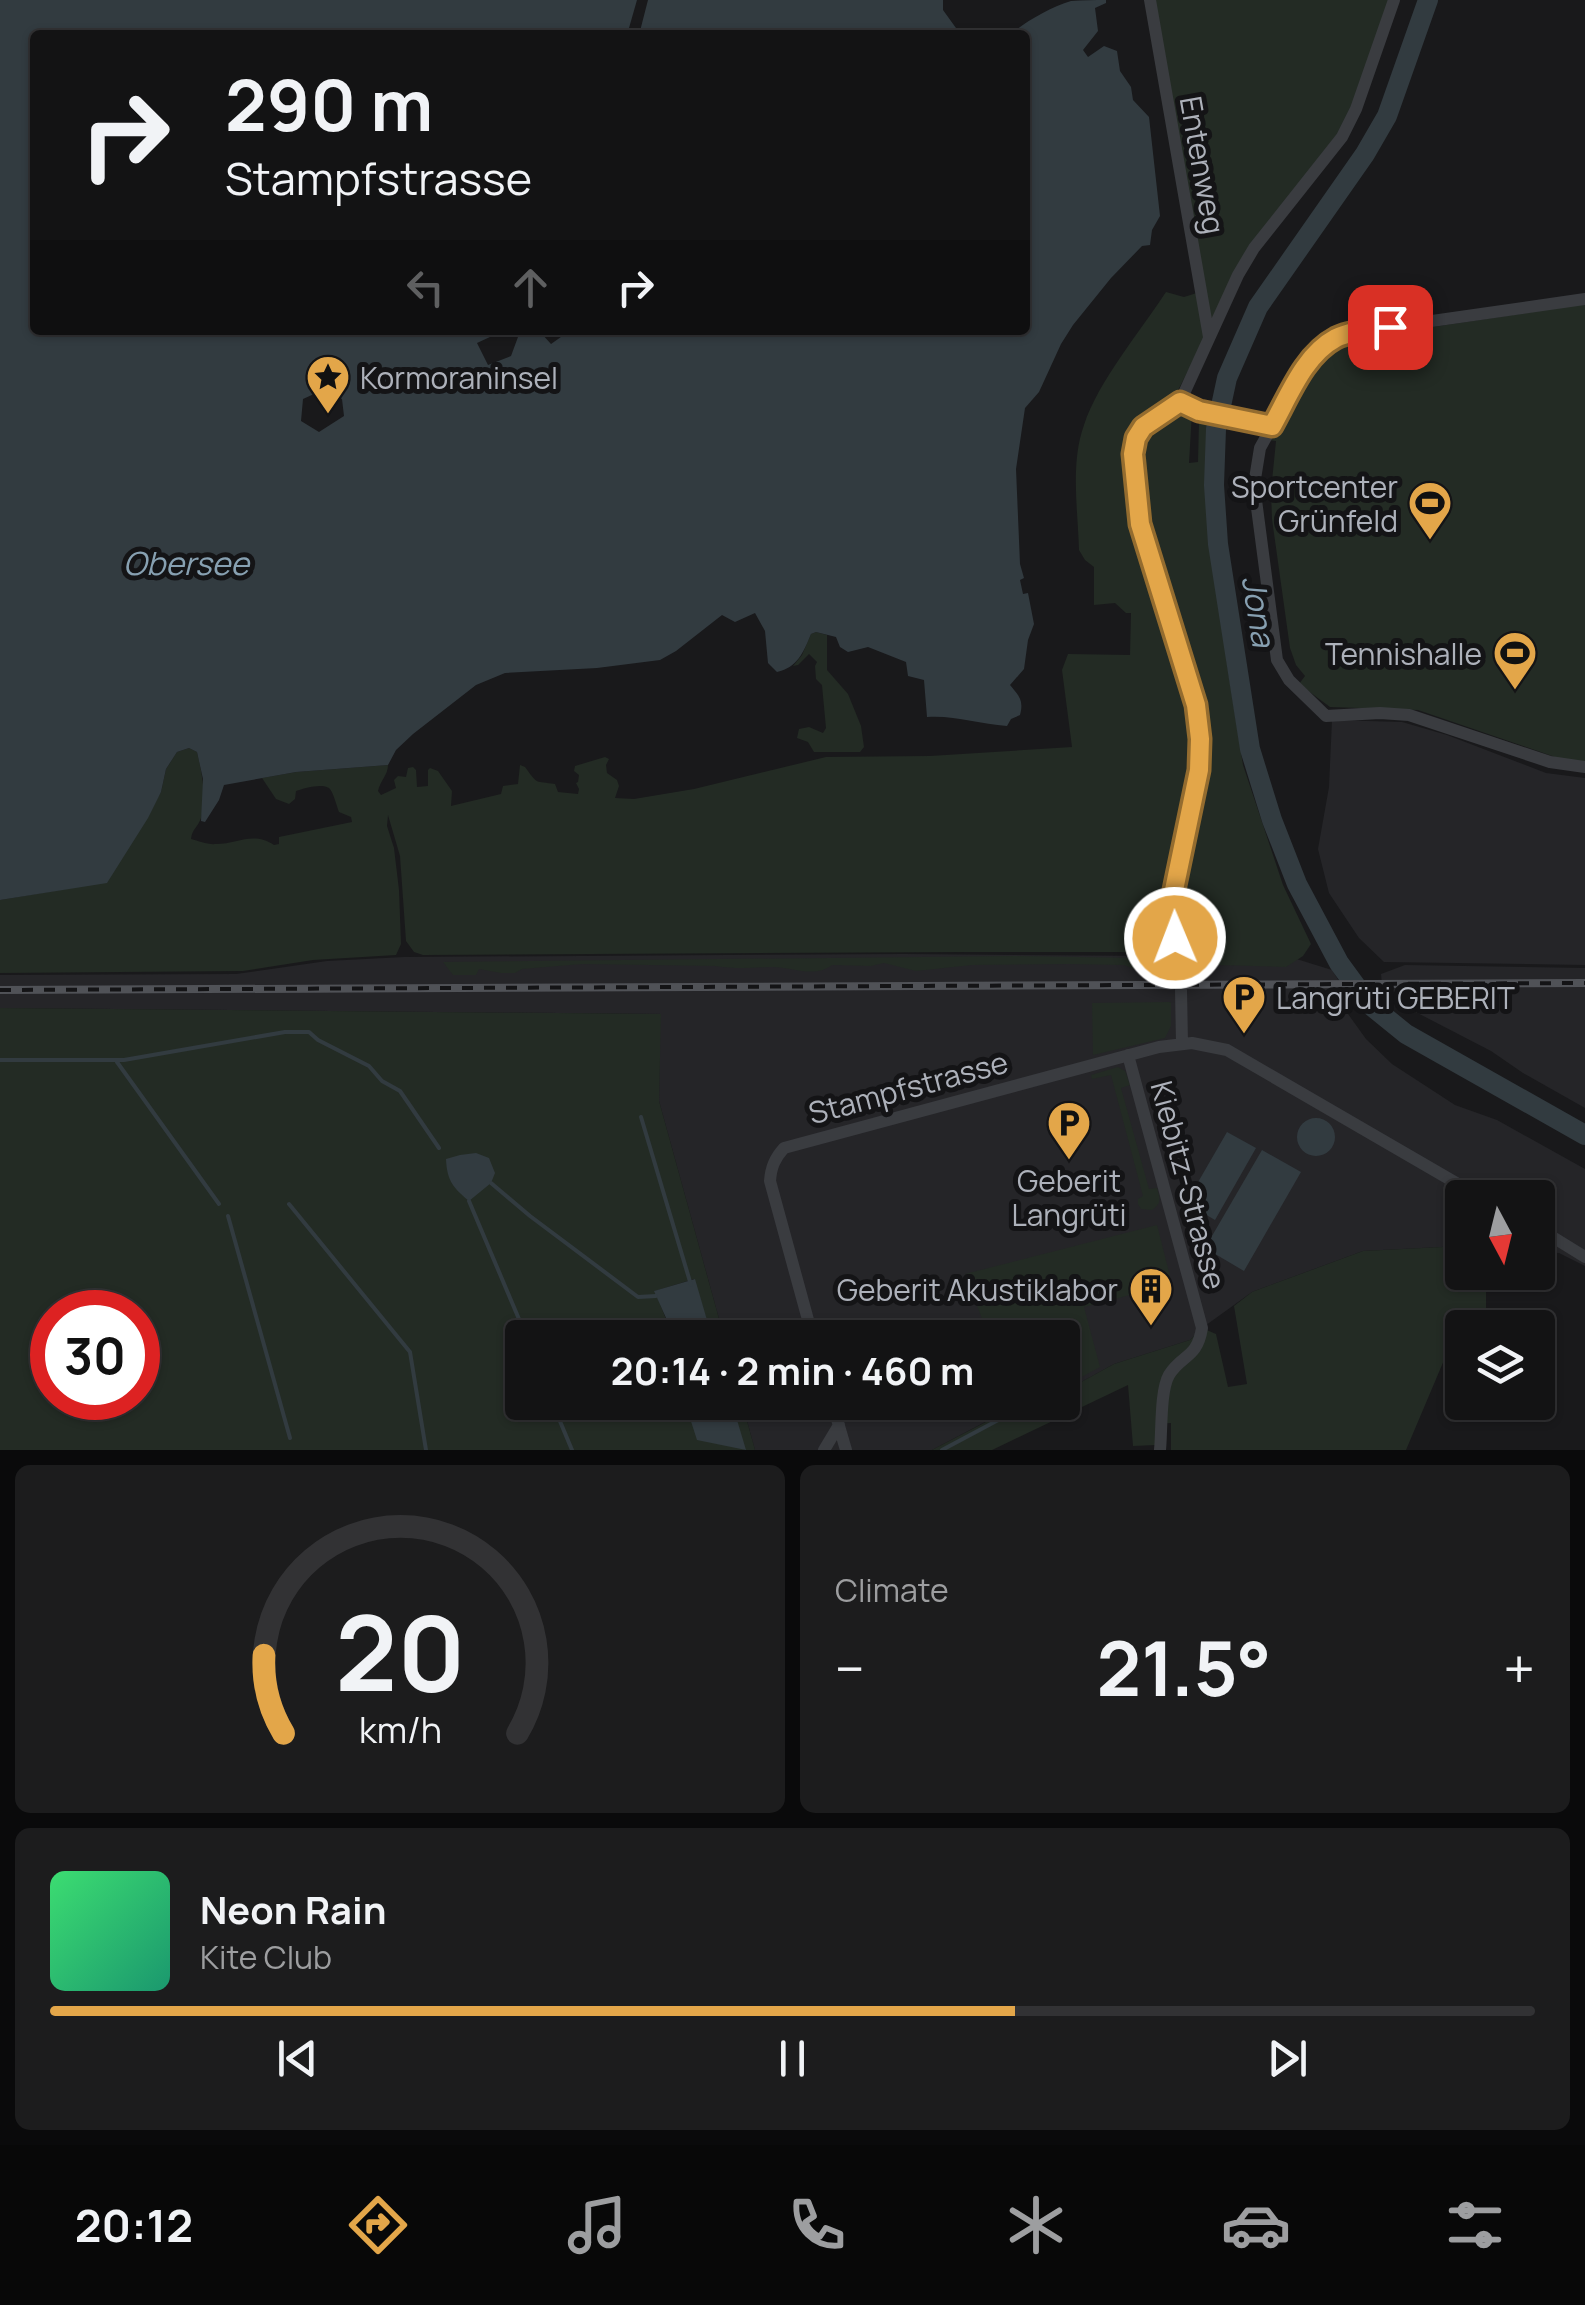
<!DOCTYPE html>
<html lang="en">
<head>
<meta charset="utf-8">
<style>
  :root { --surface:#131314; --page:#1c1c1d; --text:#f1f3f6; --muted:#9d9ea0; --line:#323234; --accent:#e3a649 }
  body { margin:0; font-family:Manrope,sans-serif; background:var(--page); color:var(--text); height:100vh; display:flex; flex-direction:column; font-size:38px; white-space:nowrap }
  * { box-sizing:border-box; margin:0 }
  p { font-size:32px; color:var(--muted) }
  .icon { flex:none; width:55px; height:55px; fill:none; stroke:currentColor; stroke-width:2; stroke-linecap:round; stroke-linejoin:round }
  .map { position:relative; height:1450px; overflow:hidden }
  .details { display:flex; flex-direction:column; gap:15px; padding:15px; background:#0a0a0b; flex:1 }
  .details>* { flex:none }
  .banner { position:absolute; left:30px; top:30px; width:1000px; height:305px; border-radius:10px; box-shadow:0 2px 8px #0004,0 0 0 2px var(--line); background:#131314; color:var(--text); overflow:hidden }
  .needle { width:65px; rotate:173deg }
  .buttons { position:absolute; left:1445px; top:1180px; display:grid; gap:20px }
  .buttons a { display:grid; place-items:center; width:110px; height:110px; border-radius:10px; background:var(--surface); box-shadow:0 2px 8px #0004,0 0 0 2px var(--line); font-size:50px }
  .speed { position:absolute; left:30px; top:1290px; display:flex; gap:20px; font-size:50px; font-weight:700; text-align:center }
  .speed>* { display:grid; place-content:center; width:130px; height:130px; border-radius:50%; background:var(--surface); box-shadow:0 2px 8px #0004,0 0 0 2px var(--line); line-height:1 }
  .speed .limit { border:15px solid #d22; background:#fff; color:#111 }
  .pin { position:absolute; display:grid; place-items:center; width:85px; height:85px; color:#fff; margin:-42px; border-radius:20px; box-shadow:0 5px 15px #0006 }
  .me { position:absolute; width:110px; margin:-55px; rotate:359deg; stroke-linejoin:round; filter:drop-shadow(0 0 8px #0008) }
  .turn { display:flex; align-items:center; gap:35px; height:210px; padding:0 30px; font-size:45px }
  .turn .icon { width:130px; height:130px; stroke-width:2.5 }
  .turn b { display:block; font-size:70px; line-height:85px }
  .lanes { display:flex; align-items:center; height:95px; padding:0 30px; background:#0003; justify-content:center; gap:50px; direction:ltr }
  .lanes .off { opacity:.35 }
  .big { font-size:75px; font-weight:700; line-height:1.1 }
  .details .card { flex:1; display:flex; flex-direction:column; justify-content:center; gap:15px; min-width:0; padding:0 35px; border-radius:15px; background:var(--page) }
  .details .dial { align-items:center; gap:0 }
  .dial svg { height:260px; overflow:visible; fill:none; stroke:var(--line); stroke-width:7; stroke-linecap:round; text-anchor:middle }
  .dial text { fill:var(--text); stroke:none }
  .song { display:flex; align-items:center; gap:30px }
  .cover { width:120px; height:120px; border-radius:15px; background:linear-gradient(135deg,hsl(140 70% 55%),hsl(160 70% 35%)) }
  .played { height:10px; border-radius:5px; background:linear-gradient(90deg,var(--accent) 65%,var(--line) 65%) }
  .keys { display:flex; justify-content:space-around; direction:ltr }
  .heat { display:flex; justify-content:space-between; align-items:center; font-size:55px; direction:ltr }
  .details .tiles { flex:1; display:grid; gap:15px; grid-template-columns:1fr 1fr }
  .card:last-child { grid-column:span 2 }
  .trip { position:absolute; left:505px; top:1320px; width:575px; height:100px; border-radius:10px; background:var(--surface); box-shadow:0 2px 8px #0004,0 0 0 2px var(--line); font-weight:700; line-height:100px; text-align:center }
  .dock { display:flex; height:160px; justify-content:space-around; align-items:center; background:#080808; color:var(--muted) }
  .dock .icon { width:70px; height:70px }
  .dock .active { color:var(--accent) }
  .dock b { font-size:45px; color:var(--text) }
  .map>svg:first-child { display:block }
  .built { fill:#252528 }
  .green { fill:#232b24; fill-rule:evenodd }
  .water { fill:#323b40; fill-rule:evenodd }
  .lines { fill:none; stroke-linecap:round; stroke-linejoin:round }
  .stream { stroke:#323b40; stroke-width:4 }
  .river { stroke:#323b40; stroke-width:20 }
  .minor { stroke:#3a3c40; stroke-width:12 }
  .rail-casing { stroke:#505257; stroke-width:8 }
  .rail { stroke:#141416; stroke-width:4; stroke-dasharray:11; stroke-linecap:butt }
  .route-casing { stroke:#946c2f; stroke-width:25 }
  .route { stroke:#e3a649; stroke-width:18 }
  .labels { text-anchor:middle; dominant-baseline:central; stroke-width:10; stroke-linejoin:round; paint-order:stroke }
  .street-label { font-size:30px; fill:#adb1ba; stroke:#141416 }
  .poi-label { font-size:30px; fill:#adb1ba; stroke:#141416; text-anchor:end }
  .water-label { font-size:32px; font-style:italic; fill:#87a0b1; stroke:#141416 }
</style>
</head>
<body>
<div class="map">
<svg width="1585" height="1450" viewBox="0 0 1585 1450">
  <rect width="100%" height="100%" fill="#19191b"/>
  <path class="built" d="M1332,720l70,2 45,13 99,38 39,5v187l-201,-3 -25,-24 -30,-45 -11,-44 11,-62z
    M904,954l250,2 14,3 122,-2 42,13 12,19 4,25 18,25 26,25 63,41 42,15 88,49v97l-26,-13 -21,-1v-54h-76v48l-99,5 -111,41 -50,36 -12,12 -76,24 -51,28 -1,-54 -338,-1 -65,-236 1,-87 -660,-6v-33l236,-1 91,-13 77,-4z
    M1405,965l180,3v140l-62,-35 -32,-22 -87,-45 22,-11 -36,-1 -8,-10 -1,-10z
    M742,1403h301l-29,16 -8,-8 -74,39h-177z"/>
  <path class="green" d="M1150,0h241l-40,111 -9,17 -83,106 -83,160 -37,31 -7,9 -4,18 67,279 -1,37 -27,124c-1,21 6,44 1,64l-47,-4h-156l-542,3 -9,-3 -8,-11 -6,-85 -12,-41 -1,11 7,22 5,42 2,54 -5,11 -83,5 -70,11 -243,2v-73l107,-18 54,-90 5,-23 11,-17 12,-4 8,4c5,21 10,45 4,66 -3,9 -9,11 -10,21 8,2 17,6 25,5 22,0 37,-13 58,1l5,-1v-7l73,-15 -1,-5 -12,-5c-2,-5 -6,-21 -10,-24 -7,-5 -25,0 -33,3l-1,8 -6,5 -13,-5 -14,-21 34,-6 92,-7c0,10 -8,16 -10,26l3,4 15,-7 -2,-8 4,-4 8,1 2,-9 5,-1 3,3 1,17 11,-1v-16l2,-2 8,3 14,20 -1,15 50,-12 2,-8 15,-2 2,-19 5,2c13,18 10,14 30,17l3,8 20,2 1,-5 -3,-6 2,-1 1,-7 -5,-4 1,-5 30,-9 4,2 -3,6 1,8 10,7 2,6 -4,12 19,1 60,-10 132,-32 104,-1 142,-9 -10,-77 6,-16 62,1 1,-42h-5l-11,-10 -21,2v-38l-9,-7 -6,-10c-1,-40 -9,-86 5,-125 15,-45 56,-93 82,-133l18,5 16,-5z
    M1585,304v458l-27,-4 -140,-48 -88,-3 -31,-23 6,-8 -9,-11 -6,-17 -18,-129 -1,-28 5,-50 -9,-1c24,-40 37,-77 79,-100z
    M1192,412l-3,51 9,-1 1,-41 4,-5h6l-2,46 3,61 17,141 16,101 40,120 28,59 -8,12 -17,11 -68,-2 -35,-11 -6,-48 28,-156 -58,-220 -9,-67 3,-24 6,-8 19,-13 12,-5z
    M816,632l11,3v35l21,24 13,32 3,21 -4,5h-46l-6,-10 -11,-4 2,-9 10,-2 14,6 3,-5 -4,-43 -6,-6 -1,-13 2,-4 -8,-8 -11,11 -5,1 9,-11 9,-21z
    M1013,956l130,2 -1,8 -7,3 -11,-4 -55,-1 -97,1 -56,6 -32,-8 -13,3 -39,-1c-18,14 -41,1 -62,2 -19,1 -36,2 -55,-1l-133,-2 -60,5 -7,4h-14l-22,-4 -3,6h-23l-10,-13z
    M1171,1002v24l-6,12 -72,17 -1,-52z
    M0,1008l661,6 -2,87 65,236h-12l-18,-58 -39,12 14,36 14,-4 10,6 1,8 -172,1v64l180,1 -14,9 57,38 -13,-47h10l13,47h-755zM52,1312h86v86h-86z
    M1118,1067l7,4 5,14 -9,3 28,101 8,-1c3,11 5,15 -5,22l-11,-1 -3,-5v-5l5,-3 -32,-121 -19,4 -1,-4z
    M1157,1225l15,59 -88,23 16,60 -37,20 -1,-49 -73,-1 -24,-63z
    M1462,1246v26l24,1v54l-24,1v16l-12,2 -44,104h-235v-27l-14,1 -1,21 -23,1 -5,-61 -136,65h-60l75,-39 7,7 29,-15 19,-1 1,-10 51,-28 76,-24 12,-12 14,6 12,53 19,-3 -13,-78 18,-14 111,-41z"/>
  <path class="water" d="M0,0h637l-10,35h-592v295h470l-28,13 11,22 23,-9 7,-19 23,-4 10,11 17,-12 -1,-2h458v-295h-15c16,-14 41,-28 61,-34 11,-1 23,-1 35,-1v3l-11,5 3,23 -15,19 5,7 16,-11 13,5 3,20 11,16 2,13 16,17 11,99 -8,14 -2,15 -8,1 -31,32 -38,47 -12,19 -22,48 -14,16 -9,61 4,95 4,14 -4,2 3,14 5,-1 6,31 -6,16 -4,29 -14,16c9,11 14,15 10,30l-9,4 -4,7c-28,-2 -53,-11 -80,-9l-3,-37 -16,-4 -2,-14 -38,-15 -20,5 -8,-5 -4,-10 -20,-5 -5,2c-8,19 -13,33 -34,38l-9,-9 -3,-32 -10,-18 -20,9 -13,-7 -46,36 -16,9 -63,8 -92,5 -29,12 -63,49 -17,16 -8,15 -92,7 -72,13 -5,15 -14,22 -4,-1 2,-42 -6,-27 -8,-4 -12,4 -11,17 -5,23 -13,26 -41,65 -107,17zM325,389l17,10 2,17 -25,16 -18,-11 2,-22z
    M648,0h295v10l18,25h-322z
    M1297 1137a19 19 0 1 1 38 0a19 19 0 1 1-38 0Z
    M1227,1132l29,16 -41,72 -29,-17z
    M1262,1150l39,22 -57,99 -39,-23z
    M476,1153l13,5 6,15 -4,10 -22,18c-15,-13 -22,-19 -23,-42l14,-4z
    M695,1279l17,58h-18l-1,-8 -10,-6 -13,4 -16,-36z
    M702,1402l30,1 14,47 -49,-10 -9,-28z"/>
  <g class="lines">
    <path class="stream" d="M0,1060h124l161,-28h24l9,8 51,26 13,15 18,10 39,57
      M117,1062l102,142
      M641,1117l50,168
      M491,1183l39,33 108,81 18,-1
      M469,1201l58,137
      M289,1204l121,148 16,98
      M228,1216l62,222
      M552,1402l20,48
      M942,1450l60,-32"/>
    <path class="river" d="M1428,0l-41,116 -22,38 -107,153 -31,71 -11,51 -2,56 4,59 32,205 22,71 25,64 42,79 30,41 37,30 179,101"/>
    <path class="minor" d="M1150,0l59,337
      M1585,299l-230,33 -19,6 -15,11 -14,15 -47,84 -6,37 23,175 12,20 37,36 54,-3 29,2 141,47 35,5
      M1180,402l19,9 73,15
      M1181,980l-9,-77 27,-133 1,-31 -4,-34 -56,-182 -7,-69 3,-16 7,-11 37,-25 58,-127 16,-27 88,-111 14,-28 38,-109
      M1181,990l1,53
      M1128,1055l74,273c-5,31 -20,26 -33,47 -9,16 -7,56 -9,75
      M1538,1228l47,29
      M1538,1245l11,-10
      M813,1338l-43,-157c1,-14 5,-23 14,-33l375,-101 33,-4 35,7 255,148
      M832,1402l14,48
      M824,1450l15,-25"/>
    <defs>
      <path id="rail" d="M0,990l1585,-7"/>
    </defs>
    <use href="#rail" class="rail-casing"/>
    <use href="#rail" class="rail"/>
  </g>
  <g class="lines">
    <defs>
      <path id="route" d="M1175,938l-3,-20 2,-28 25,-120 1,-31 -4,-34 -56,-181 -7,-70 3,-16 7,-11 37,-25 19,9 73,15c17,-30 32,-71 64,-88 16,-8 37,-8 54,-11"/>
    </defs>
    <use href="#route" class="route-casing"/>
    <use href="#route" class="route"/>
  </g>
  <defs>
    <symbol id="sight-pin" viewBox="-11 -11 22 30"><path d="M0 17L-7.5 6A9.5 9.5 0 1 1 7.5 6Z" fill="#e3a649" stroke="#141416"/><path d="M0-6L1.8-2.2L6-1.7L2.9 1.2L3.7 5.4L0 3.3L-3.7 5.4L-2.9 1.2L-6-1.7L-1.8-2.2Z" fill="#111"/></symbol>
    <symbol id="stadium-pin" viewBox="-11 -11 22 30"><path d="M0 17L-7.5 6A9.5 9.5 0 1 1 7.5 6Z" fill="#e3a649" stroke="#141416"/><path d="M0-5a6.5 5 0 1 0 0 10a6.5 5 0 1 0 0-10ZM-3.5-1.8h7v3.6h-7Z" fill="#111"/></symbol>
    <symbol id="parking-pin" viewBox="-11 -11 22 30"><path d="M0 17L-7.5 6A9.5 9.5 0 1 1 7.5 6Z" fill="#e3a649" stroke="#141416"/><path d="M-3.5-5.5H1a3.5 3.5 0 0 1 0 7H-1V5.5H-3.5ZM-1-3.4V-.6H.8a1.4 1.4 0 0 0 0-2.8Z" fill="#111"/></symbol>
    <symbol id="building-pin" viewBox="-11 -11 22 30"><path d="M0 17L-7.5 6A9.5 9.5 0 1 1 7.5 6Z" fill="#e3a649" stroke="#141416"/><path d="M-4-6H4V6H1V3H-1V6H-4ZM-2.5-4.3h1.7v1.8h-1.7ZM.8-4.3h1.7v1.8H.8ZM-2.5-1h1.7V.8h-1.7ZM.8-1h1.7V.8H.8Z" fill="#111"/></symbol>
  </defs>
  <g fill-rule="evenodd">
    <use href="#sight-pin" x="303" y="352" width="50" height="68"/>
    <use href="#stadium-pin" x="1405" y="478" width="50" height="68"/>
    <use href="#stadium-pin" x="1490" y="628" width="50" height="68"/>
    <use href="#parking-pin" x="1219" y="972" width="50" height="68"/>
    <use href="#parking-pin" x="1044" y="1098" width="50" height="68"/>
    <use href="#building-pin" x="1126" y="1264" width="50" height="68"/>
  </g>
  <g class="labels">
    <g class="street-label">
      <text transform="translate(1203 165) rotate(80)">Entenweg</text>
      <text transform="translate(908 1087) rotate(-15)">Stampfstrasse</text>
      <text transform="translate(1189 1185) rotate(75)">Kiebitz-Strasse</text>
    </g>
    <g class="poi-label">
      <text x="360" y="377" text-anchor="start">Kormoraninsel</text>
      <text x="1398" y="486">Sportcenter<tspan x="1398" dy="34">Grünfeld</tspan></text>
      <text x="1482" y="653">Tennishalle</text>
      <text x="1276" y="997" text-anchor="start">Langrüti GEBERIT</text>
      <text x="1069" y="1180" text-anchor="middle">Geberit<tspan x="1069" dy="34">Langrüti</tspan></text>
      <text x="1118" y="1289">Geberit Akustiklabor</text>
    </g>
    <g class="water-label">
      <text x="186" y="563">Obersee</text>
      <text transform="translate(1259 611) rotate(81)">Jona</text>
    </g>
  </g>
</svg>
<div class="buttons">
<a><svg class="needle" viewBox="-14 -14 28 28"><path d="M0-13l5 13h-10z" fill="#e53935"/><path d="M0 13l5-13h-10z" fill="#9d9ea0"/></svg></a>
<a><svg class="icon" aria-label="layers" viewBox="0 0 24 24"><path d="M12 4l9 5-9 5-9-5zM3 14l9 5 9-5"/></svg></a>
</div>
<div class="speed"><div class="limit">30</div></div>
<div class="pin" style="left:1390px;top:327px;background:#d93025"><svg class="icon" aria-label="arrive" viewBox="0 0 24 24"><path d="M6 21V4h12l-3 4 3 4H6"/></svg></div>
<svg class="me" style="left:1175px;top:938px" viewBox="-20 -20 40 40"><circle r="17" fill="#e3a649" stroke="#fff" stroke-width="3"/><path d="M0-11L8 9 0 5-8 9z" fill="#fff"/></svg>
<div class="trip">20:14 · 2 min · 460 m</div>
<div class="banner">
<div class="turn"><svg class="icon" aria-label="right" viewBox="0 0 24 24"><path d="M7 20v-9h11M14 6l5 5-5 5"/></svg><div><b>290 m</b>Stampfstrasse</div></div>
<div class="lanes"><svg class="icon off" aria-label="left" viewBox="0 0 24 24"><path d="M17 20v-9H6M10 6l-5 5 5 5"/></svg><svg class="icon off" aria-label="ahead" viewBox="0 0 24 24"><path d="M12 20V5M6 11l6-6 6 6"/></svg><svg class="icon" aria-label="right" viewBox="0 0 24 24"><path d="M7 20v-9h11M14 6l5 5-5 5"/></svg></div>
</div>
</div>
<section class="details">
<div class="tiles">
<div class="card dial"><svg viewBox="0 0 100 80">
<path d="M14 69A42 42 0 1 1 86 69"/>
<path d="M14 69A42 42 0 0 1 8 45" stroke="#e3a649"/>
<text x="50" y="56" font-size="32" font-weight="700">20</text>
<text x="50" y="72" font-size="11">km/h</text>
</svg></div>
<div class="card"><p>Climate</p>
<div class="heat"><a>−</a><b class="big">21.5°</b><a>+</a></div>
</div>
<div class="card">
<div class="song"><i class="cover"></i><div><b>Neon Rain</b><p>Kite Club</p></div></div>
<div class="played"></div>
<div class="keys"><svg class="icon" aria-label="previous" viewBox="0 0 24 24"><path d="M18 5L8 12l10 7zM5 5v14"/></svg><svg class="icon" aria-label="pause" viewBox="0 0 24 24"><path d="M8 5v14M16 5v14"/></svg><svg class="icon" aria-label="next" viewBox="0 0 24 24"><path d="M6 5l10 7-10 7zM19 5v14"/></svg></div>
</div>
</div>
</section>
<nav class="dock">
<b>20:12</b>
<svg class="icon active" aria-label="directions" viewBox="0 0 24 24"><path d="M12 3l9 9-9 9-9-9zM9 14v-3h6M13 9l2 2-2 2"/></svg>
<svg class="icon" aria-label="music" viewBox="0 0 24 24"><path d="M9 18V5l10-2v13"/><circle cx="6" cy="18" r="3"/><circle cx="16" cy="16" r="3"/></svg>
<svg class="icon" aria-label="phone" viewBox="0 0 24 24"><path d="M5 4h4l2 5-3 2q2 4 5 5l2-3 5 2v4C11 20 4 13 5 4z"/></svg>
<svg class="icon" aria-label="climate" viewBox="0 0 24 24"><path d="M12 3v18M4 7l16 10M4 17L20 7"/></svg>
<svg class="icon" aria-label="car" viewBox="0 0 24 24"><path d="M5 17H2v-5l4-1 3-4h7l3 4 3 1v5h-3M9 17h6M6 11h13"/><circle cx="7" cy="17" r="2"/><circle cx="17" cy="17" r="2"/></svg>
<svg class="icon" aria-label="filters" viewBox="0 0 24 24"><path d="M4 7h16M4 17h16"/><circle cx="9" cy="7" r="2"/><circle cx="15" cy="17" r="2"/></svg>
</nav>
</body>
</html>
